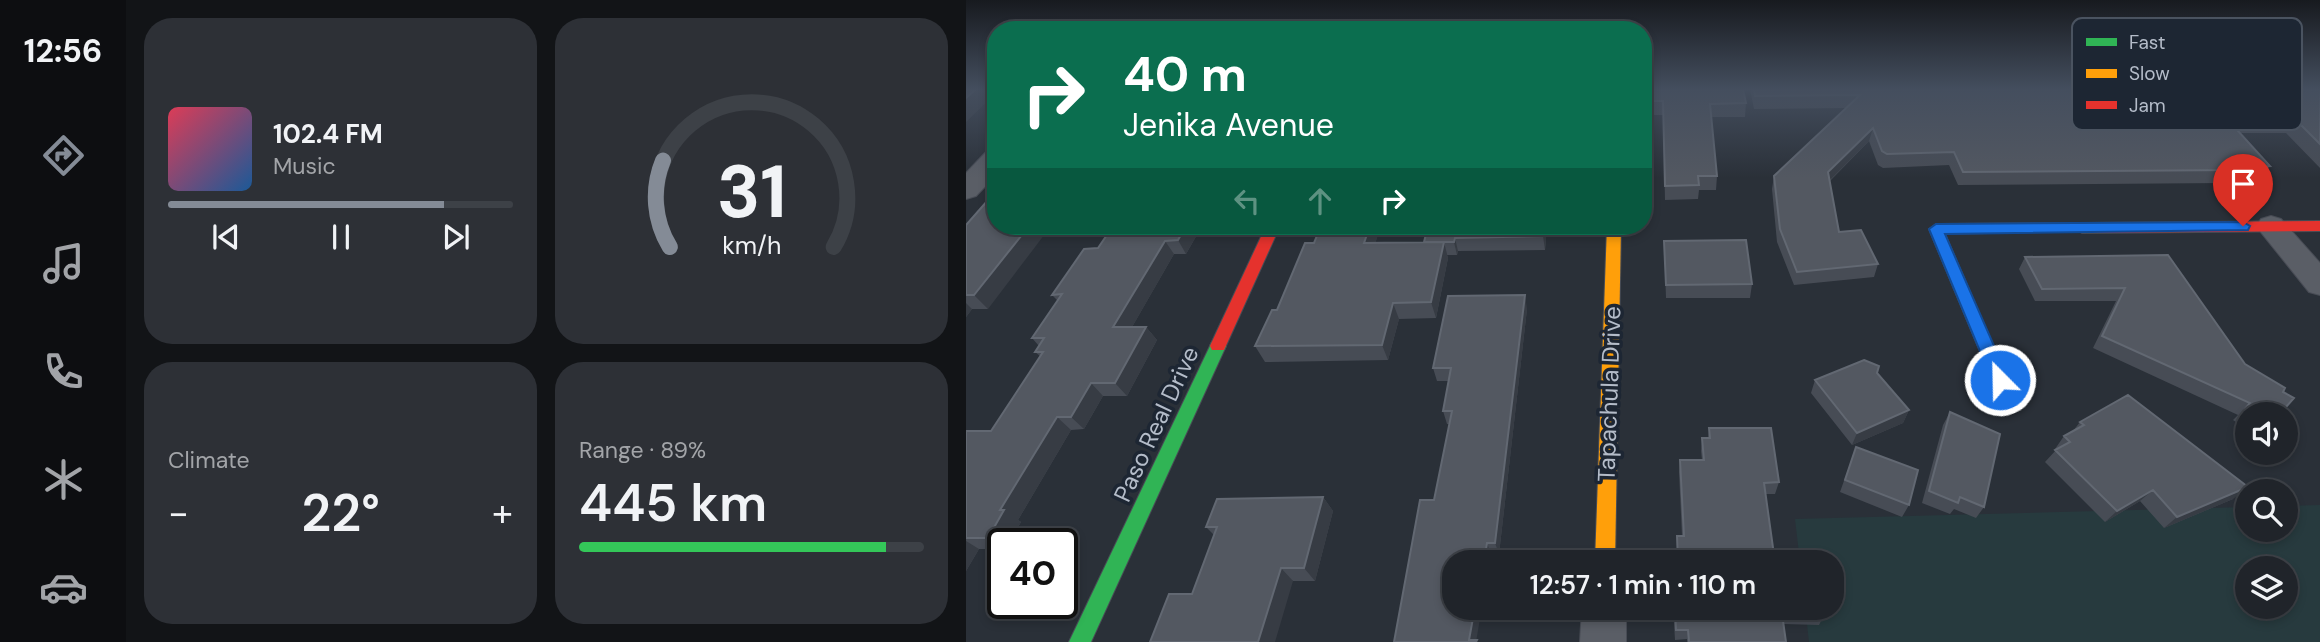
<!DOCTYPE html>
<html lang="en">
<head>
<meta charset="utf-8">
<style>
  :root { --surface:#20242a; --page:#2d3036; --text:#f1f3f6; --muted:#a2a4a8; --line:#3d4147; --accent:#848b96 }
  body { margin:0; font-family:"DM Sans",sans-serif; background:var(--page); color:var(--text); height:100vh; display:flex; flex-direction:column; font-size:26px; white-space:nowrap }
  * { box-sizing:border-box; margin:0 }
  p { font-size:23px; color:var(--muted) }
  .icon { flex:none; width:38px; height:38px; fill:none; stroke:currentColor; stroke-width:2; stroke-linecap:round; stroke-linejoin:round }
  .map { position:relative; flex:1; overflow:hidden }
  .details { display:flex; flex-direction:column; gap:18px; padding:18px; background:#121417; width:840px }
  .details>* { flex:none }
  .top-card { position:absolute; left:21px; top:21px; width:665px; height:214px; border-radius:28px; box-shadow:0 4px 10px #0003,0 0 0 2px var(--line); background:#0b6e4f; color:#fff; overflow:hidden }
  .tools { position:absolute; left:1269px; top:402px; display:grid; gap:14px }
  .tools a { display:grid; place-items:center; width:63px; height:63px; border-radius:50%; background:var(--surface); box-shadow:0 4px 10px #0003,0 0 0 2px var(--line); font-size:35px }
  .speed { position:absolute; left:21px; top:528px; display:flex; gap:14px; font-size:35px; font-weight:700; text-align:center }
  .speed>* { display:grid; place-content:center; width:91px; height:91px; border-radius:50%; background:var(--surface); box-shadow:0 4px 10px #0003,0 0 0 2px var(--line); line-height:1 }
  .speed .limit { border:4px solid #111; border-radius:10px; background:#fff; color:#111 }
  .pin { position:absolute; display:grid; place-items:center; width:60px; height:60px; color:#fff; margin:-72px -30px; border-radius:50% 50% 50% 0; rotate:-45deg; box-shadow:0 0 7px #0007 }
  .pin .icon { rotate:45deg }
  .me { position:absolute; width:77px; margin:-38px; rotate:337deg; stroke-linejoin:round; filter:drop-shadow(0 0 5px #0008) }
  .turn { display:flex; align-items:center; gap:24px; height:147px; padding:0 21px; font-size:32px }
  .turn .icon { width:91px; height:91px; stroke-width:2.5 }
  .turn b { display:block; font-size:49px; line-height:60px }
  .lanes { display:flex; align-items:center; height:66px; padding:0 21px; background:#0003; justify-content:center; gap:35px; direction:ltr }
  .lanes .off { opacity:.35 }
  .big { font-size:52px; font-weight:600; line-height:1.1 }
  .details .card { flex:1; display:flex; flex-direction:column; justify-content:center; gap:10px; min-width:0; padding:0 24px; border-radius:28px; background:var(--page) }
  .details .dial { align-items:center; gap:0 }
  .dial svg { height:182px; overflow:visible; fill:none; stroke:var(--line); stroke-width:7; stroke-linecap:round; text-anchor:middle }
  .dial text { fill:var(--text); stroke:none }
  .song { display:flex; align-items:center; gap:21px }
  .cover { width:84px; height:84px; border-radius:10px; background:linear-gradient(135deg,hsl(350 70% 55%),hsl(210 70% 35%)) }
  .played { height:7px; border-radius:4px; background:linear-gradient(90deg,var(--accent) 80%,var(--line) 80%) }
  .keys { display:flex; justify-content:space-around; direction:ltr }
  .heat { display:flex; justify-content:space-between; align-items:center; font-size:38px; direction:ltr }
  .charge { height:10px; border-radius:5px; background:linear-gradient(90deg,#34c759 89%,var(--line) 0) }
  .details .tiles { flex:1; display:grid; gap:18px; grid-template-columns:repeat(2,1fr) }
  .trip { position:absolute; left:476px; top:550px; width:402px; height:70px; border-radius:28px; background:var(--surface); box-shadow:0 4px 10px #0003,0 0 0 2px var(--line); font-weight:600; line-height:70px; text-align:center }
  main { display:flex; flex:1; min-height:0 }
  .dock { display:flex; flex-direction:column; width:126px; justify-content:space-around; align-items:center; background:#0d0e11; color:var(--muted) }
  .dock .icon { width:49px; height:49px }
  .dock .active { color:var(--accent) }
  .dock b { font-size:32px; color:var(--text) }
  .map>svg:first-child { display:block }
  .green { fill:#273a3e; fill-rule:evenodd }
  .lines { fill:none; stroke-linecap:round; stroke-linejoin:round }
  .street-casing { stroke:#484c55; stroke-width:2 }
  .fast-casing { stroke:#484c55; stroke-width:2 }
  .slow-casing { stroke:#484c55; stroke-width:2 }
  .jam-casing { stroke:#484c55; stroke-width:2 }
  .street { fill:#5a5e66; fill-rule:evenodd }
  .fast { fill:#30b455; fill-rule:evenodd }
  .slow { fill:#ff9f0a; fill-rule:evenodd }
  .jam { fill:#e5322d; fill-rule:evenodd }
  .wall { fill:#474c55 }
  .shaded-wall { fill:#373c44 }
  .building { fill:#535861; stroke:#626872; stroke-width:2 }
  .route { fill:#1a73e8; stroke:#114b97; stroke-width:2 }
  .labels { text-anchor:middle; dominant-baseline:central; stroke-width:7; stroke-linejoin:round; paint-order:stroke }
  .street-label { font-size:24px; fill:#b4bcc9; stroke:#1d2633 }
  .key { fill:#1d2633; stroke:#4a5360; stroke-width:2 }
  .key-label { font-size:19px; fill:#b4bcc9 }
</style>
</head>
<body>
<main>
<nav class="dock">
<b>12:56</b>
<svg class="icon active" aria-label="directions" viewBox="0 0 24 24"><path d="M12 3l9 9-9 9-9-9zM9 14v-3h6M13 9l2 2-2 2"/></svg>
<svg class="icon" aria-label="music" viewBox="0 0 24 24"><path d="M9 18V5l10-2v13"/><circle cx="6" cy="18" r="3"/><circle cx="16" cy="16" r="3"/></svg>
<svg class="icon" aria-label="phone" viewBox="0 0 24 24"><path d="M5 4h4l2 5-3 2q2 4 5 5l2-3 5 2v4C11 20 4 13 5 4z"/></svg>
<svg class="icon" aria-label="climate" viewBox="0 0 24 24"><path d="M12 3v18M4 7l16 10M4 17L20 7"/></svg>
<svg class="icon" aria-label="car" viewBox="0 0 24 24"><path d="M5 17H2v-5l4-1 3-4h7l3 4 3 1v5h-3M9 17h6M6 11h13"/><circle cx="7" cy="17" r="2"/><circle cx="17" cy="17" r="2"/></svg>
</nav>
<section class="details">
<div class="tiles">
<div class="card">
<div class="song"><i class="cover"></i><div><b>102.4 FM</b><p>Music</p></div></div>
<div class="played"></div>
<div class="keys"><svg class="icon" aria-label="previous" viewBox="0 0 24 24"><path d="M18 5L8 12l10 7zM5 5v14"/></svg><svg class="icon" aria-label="pause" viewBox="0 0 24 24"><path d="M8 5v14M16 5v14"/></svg><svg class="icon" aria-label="next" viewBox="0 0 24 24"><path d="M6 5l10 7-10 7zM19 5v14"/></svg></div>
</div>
<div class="card dial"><svg viewBox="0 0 100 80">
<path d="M14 69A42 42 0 1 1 86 69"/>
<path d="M14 69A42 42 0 0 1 11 31" stroke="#848b96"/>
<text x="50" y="56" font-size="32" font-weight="700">31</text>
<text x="50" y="72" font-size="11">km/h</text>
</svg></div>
<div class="card"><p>Climate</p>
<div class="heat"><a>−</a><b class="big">22°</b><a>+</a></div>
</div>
<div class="card"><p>Range · 89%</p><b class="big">445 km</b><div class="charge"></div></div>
</div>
</section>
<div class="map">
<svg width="1354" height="642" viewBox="0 0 1354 642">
  <rect width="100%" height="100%" fill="#2a3038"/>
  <path class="green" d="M1354,505v137h-511l-4,-35h27v-45h-32l-5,-43 452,-12v23h39v-24zM1281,569h39v38h-39z"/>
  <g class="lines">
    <defs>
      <path id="street" d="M30,150v25l-20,21 -10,3v-26l20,-21z
        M1305,216l10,3 39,44v32l-11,-3 -53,-66 5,-7z
        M616,607h44v35h-46z"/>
      <path id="fast" d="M1116,223l5,2 2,3 -2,3 -142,3 63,146 -2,5 -6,2 -6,-2 -65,-156 7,-5z
        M252,340l6,2 2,4 -135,296h-22l141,-296 2,-4z"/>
      <path id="slow" d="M641,226h14l-6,336h-20z"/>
      <path id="jam" d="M1354,221v10l-238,2 -7,-5 7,-5z
        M300,226h14l-56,124h-12l-2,-4z"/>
    </defs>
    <use href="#street" class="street-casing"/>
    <use href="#fast" class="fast-casing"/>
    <use href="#slow" class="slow-casing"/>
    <use href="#jam" class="jam-casing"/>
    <use href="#street" class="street"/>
    <use href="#fast" class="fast"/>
    <use href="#slow" class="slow"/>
    <use href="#jam" class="jam"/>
  </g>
  <path class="wall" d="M680,89l100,14 -1,14h-34l6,59 -1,14h-17l-1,9 -33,1 -2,-85h-17z
    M784,89h570v79l-34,-35h-46l30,33 -10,13 -34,2 -1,2 -267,2 -9,-20 -66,3 -5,-3 -9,-24 -39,40 9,51 39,32 -4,13 -80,8 -17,-43 -5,-53 2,-13 72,-68 -92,1z
    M0,225l22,84h-16l-6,8z
    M236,226l-16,28h-12l-42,73h14l11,13 -30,56h-24l-19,33 -13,1 -53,90 3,2 -13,22h-5v5h-24l-13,22v-140h25l49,-75 -5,-4 4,-6 -7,-8 26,-37 -6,-6 46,-47z
    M355,226h60l-6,17 49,-1 4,-16h119l-2,24 -87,1 -1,4h-10l1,3 -12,60 -37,1 -11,41 -123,2 -10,-16 22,-36 37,-67z
    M698,241l88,43 -2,14h-84z
    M1202,255l77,109 38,28 -4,23h-32v14l-14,-9 5,-5 -145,-67 23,-47h-81l-16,-32 6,-12z
    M561,309l-28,245h-8l-97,88 40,-142 15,-76h-2l-4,-13 6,-30h-12l-4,-13z
    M911,373l32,37 -6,13 -51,22 -41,-52 4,-13z
    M984,412l34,95 -8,11 -22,-9 -4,5 -28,-11 21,-78z
    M1114,422l153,77 -69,29 -24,-27 -35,21 -60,-60 11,-12 -1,-1 9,-13 9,-5z
    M743,428l70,54 -4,12h-10l10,68h-98v-26h5l-3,-64 1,-12h22l-1,-9 1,-13h6z
    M890,447l53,58 -7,12 -62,-25z
    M357,497l10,14 -18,70h-22l-79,-46 -8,-8z
    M707,607h151v8l-5,10 -35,-1 2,18h-99v-3l-12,1z"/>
  <path class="shaded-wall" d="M10,89h20v4l-30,29v-24z
    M907,128l-4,13 -44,44 3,-13z
    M63,226h22l-63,83 -14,-14z
    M220,226h16l-16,28 -8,-14z
    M404,226h11l-11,33 -6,-16z
    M578,226h3l-2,24 -2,-14z
    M489,238l3,13 -1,4 -3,-13z
    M199,241l9,13 -50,87 -11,-14z
    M478,242l4,16 -12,60 -5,-16z
    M559,295l2,14 -28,245 -4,-11z
    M0,303l6,6 -6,8z
    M427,303l6,16 -11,41 -6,-15z
    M180,327l11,13 -30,56 -12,-13z
    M125,383l12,13 -19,33 -13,-12z
    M943,410l-6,13 -51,22 5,-12z
    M91,417l14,13 -53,90 3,2 -13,22h-5v4l-15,-10 12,-28z
    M1282,487l-15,12 -69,29 13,-11z
    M1187,490l-13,11 -35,21 12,-11z
    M357,497l10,14 -18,70 -11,-13z
    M0,541l13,8 -13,22z
    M521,543l4,11 -1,8h-6z
    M315,568l12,13 -18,61h-17z
    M509,607h7l-6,35 -7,-2z"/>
  <path class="building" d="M0,89h10l-10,9z
    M680,89h97l3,14 -36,1 7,72h-19l1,9 -34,1 -2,-85h-17z
    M788,89h566v55l-24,-24h-68l42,46 -37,2 2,2 -272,2 -9,-20 -67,2 -5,-3 -9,-23 -45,44 11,60 22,-2 17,34 -81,8 -17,-43 -6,-53 86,-81 -105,1z
    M30,191v35h33l-55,69h-8v-70z
    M147,226h73l-8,14 -13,1 -52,86h33l-31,56h-24l-20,34h-14l-57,93h4l-16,28h-22v-107h25l52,-79h-8l9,-14h-12l30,-44 -10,1 32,-46 14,-1z
    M355,226h49l-6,17 80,-1 -13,60 -38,1 -11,42 -127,1 17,-36h5l28,-67h9z
    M462,226h116l-1,10 -88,2 -1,4h-30z
    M780,240l6,44 -86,1 -2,-44z
    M1202,255l77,109 40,24 -2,4 11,6 -15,17h-24l-10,-6 5,-6 -148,-67 23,-48 -83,1 -17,-32z
    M559,295l-30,248h-8l-3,19h-30v45h21l-6,33h8l-1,2h-82l26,-142h14l18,-89h-9l8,-43h-18l15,-72z
    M898,360l15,6 -2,7 32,37 -52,23 -42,-53z
    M1162,395l120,92 -71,30 -24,-27 -36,21 -62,-61 15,-8 -6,-6 20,-11 -4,-3z
    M984,412l50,22 -16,73 -24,-10 -2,6 -29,-12z
    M743,428h62l8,54 -15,1 11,79h-97l-1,-26h7l-4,-76h24l-2,-22h8z
    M890,447l62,23 -9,35 -64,-25z
    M357,497l-19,71h-23l-23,74h-108l19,-48h23l25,-67h-11l11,-28z
    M709,607h149v8l-42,-1 4,28h-97l-1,-12h-12z"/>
  <linearGradient id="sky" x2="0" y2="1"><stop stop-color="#171a1f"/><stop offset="0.5" stop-color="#444e5e"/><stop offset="1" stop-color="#444e5e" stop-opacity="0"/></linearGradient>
  <rect width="1354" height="178" fill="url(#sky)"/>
  <path class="route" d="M1277,222l7,4 -2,4 -303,4 64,146 -9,7 -8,-7 -63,-151 7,-5z"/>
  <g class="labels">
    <g class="street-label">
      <text transform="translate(643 394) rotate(-88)">Tapachula Drive</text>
      <text transform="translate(190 424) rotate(-65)">Paso Real Drive</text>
    </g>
  </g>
  <rect x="1106" y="18" width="230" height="112" rx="10" class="key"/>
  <rect x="1120" y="38" width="31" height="8" fill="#30b455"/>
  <rect x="1120" y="69" width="31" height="9" fill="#ff9f0a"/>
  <rect x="1120" y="101" width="31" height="8" fill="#e5322d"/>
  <g class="key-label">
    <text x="1163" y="49">Fast</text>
    <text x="1163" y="80">Slow</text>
    <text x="1163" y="112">Jam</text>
  </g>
</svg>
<div class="tools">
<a><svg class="icon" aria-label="sound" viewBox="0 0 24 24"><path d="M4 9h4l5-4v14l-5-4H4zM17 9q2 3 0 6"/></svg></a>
<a><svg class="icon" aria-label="search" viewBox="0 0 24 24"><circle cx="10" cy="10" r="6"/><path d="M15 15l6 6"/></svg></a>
<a><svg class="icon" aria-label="layers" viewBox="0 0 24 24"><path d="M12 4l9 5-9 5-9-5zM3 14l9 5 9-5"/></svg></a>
</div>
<div class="speed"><div class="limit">40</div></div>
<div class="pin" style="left:1277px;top:226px;background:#d93025"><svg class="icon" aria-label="arrive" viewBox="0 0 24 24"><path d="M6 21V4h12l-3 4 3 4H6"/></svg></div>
<svg class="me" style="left:1034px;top:380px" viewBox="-20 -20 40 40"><circle r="17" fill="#1a73e8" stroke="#fff" stroke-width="3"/><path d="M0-11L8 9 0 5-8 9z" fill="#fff"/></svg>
<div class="trip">12:57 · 1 min · 110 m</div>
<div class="top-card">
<div class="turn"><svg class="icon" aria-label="right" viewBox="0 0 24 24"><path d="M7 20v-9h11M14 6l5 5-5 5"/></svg><div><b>40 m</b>Jenika Avenue</div></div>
<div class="lanes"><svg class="icon off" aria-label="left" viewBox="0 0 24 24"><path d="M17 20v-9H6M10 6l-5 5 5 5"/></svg><svg class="icon off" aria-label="ahead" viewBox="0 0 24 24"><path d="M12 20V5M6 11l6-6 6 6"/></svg><svg class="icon" aria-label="right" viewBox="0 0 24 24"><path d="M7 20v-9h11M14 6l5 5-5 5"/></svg></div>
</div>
</div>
</main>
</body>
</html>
